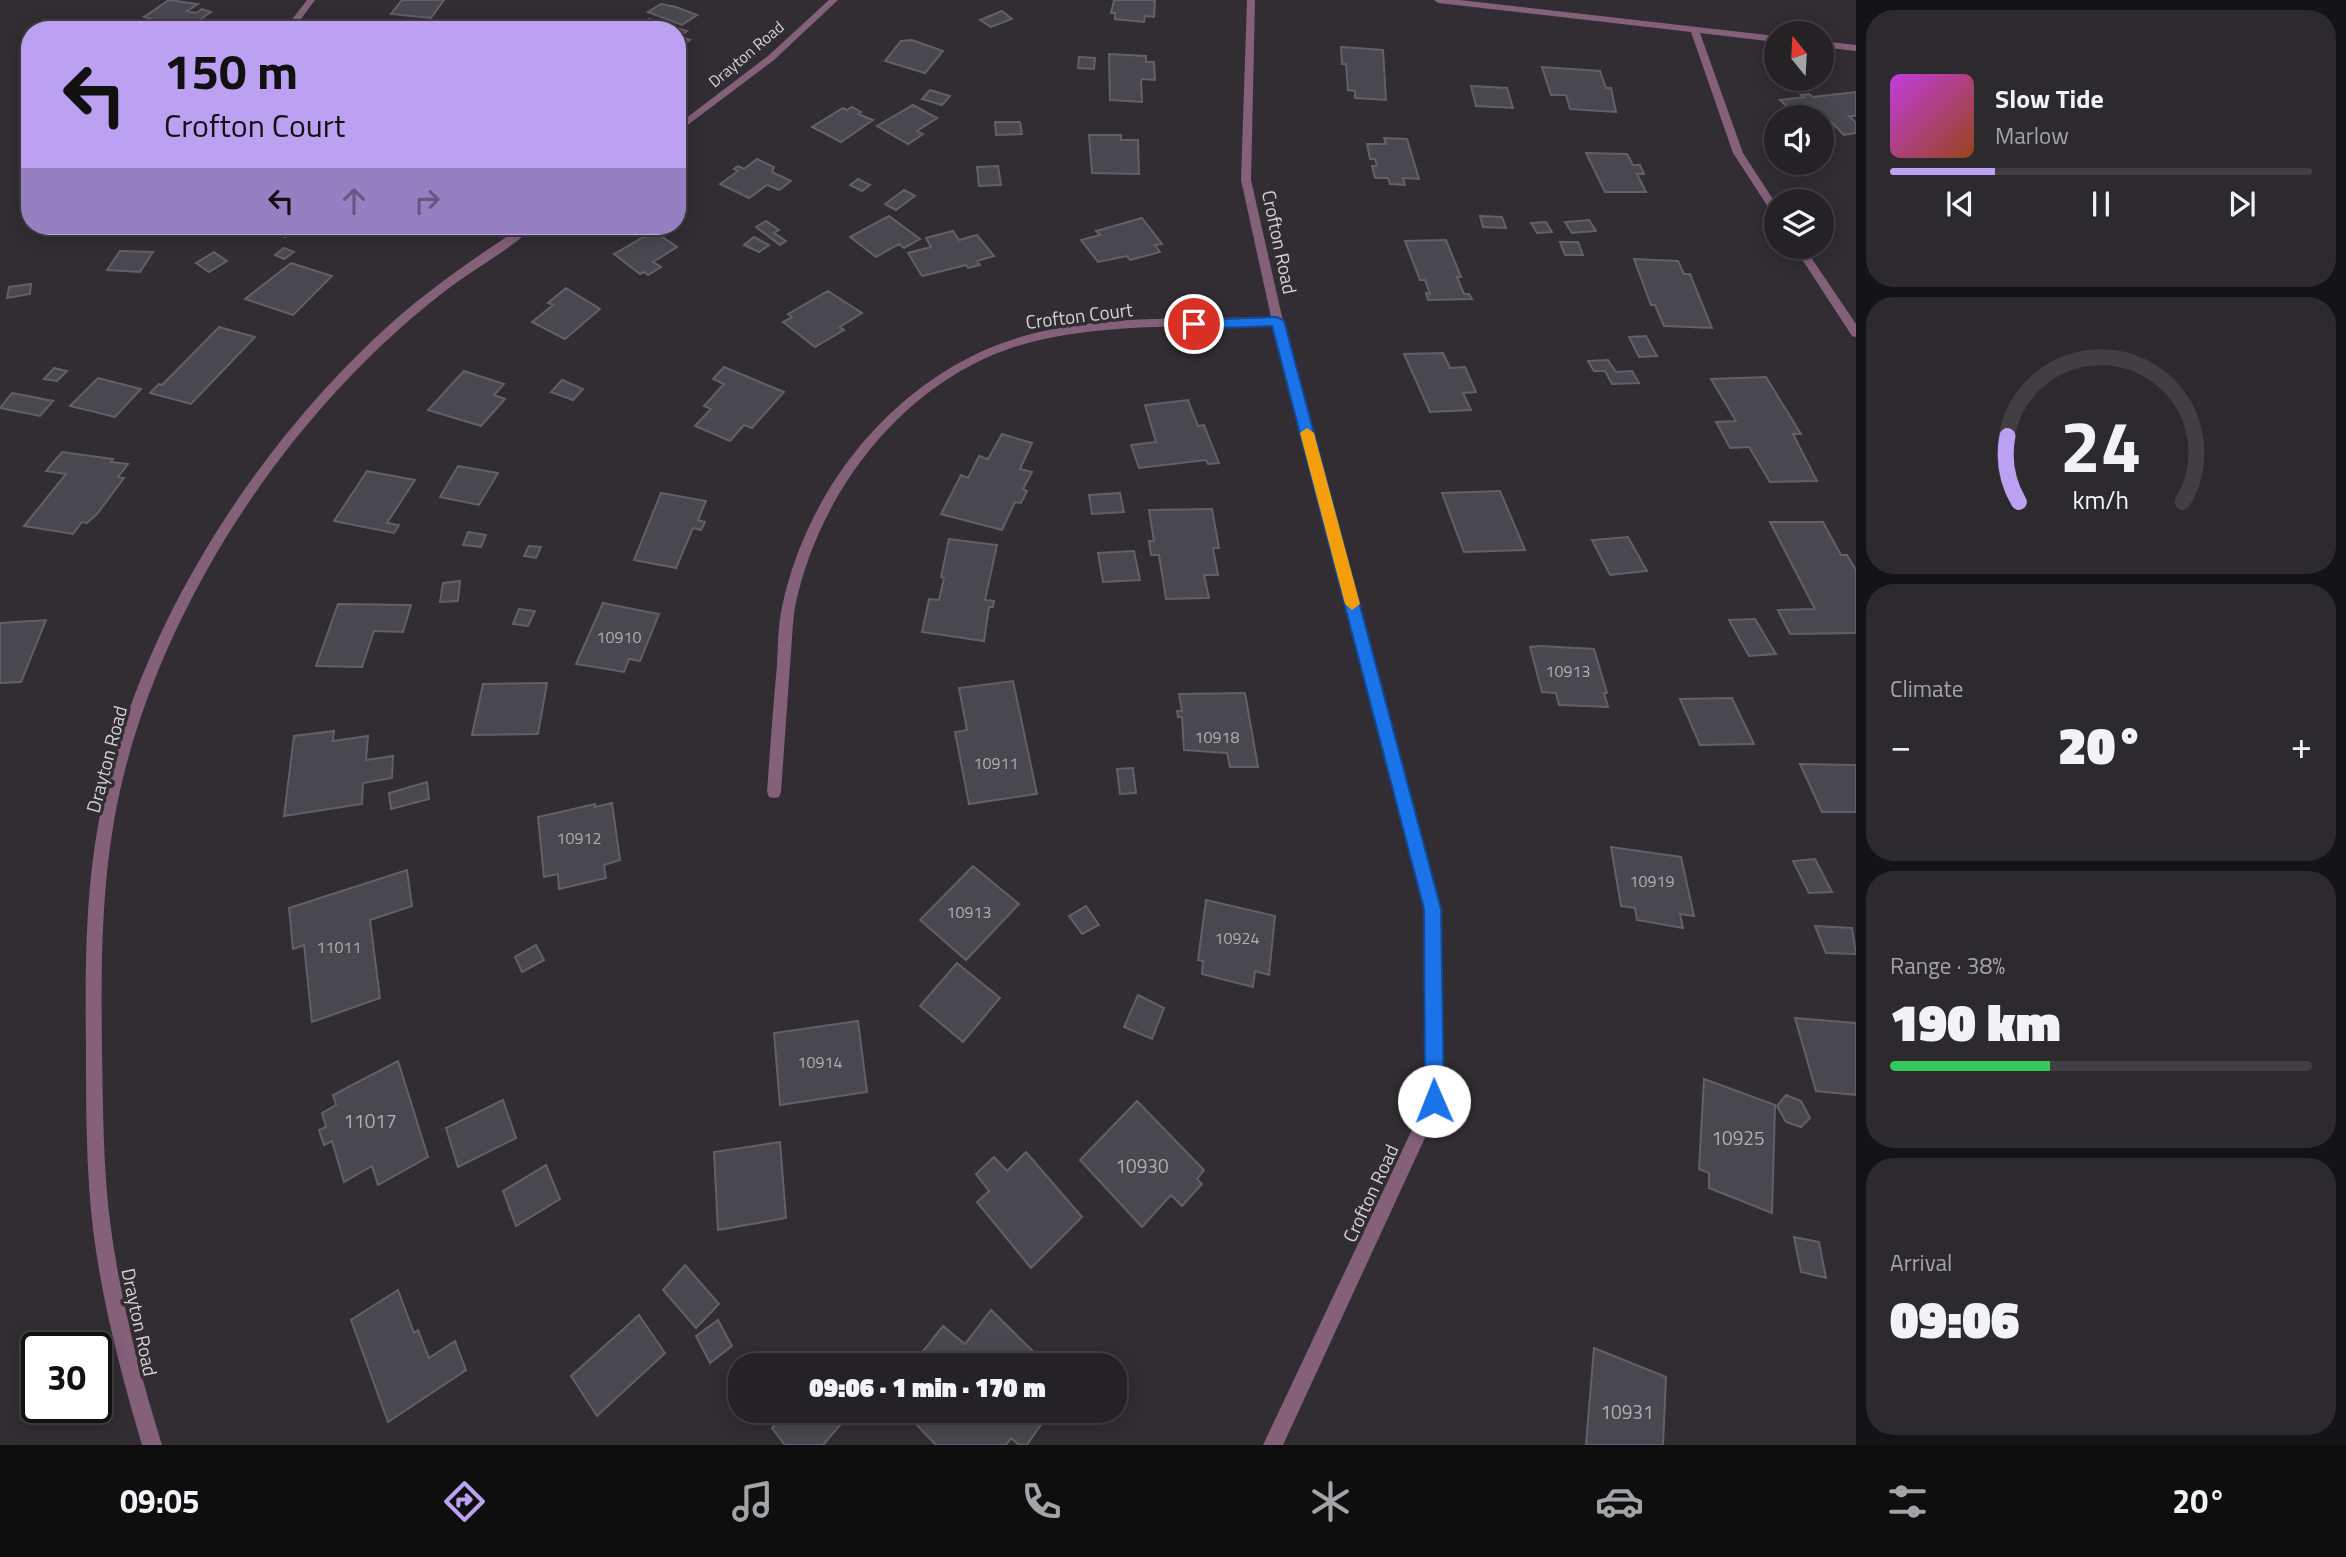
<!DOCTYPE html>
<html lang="en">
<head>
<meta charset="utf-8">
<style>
  :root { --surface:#252226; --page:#2d2a2e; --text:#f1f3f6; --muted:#a3a4a7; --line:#423f43; --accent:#bca0f2 }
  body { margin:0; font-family:"Titillium Web",sans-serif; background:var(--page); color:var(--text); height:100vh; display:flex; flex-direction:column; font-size:26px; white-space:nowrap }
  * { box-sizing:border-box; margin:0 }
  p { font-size:23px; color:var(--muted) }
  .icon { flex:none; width:38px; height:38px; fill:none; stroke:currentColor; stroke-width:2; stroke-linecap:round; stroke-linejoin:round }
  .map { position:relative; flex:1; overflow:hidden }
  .side { display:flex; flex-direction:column; gap:10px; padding:10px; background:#141315; width:490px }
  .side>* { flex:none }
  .top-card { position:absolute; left:21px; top:21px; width:665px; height:214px; border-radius:28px; box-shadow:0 4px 18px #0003,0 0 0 2px var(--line); background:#bca0f2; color:#111; overflow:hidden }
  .needle { width:46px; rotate:342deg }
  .controls { position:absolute; left:1764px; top:21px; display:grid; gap:14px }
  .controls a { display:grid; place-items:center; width:70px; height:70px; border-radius:50%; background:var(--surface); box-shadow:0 4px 18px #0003,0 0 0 2px var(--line); font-size:35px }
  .speed { position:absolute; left:21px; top:1332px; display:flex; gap:14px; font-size:35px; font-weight:700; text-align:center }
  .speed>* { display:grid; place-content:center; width:91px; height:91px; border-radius:50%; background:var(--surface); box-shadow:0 4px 18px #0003,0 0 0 2px var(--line); line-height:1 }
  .speed .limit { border:4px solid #111; border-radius:10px; background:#fff; color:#111 }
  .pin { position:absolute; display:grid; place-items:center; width:60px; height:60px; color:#fff; margin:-30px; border:4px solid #fff; border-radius:50%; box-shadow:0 2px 7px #0007 }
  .me { position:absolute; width:77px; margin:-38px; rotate:359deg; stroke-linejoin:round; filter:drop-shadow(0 0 5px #0008) }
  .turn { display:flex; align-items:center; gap:24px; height:147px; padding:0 28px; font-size:32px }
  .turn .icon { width:91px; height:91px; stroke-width:2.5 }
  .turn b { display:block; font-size:49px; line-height:60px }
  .lanes { display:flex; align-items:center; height:66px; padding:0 28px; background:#0003; justify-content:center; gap:35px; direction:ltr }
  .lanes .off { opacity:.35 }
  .big { font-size:52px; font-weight:800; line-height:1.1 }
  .side .tile { flex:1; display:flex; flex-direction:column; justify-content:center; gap:10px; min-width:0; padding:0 24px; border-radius:28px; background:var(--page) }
  .side .dial { align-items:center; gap:0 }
  .dial svg { height:182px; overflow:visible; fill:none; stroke:var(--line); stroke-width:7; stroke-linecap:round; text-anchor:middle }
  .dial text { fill:var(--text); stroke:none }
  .song { display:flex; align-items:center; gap:21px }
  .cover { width:84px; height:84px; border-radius:10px; background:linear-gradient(135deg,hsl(290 70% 55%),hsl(20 70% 35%)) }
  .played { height:7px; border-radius:4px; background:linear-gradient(90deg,var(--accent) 25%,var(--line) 25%) }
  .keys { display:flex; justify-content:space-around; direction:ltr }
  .heat { display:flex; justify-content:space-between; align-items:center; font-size:38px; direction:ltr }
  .charge { height:10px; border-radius:5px; background:linear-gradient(90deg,#34c759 38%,var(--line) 0) }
  .trip { position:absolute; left:728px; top:1353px; width:399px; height:70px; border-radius:28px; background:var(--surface); box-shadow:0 4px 18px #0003,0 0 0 2px var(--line); font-weight:800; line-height:70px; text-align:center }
  .menu { display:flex; height:112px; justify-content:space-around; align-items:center; background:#0f0e0f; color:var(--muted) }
  .menu .icon { width:49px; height:49px }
  .menu .on { color:var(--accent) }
  .menu b { font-size:32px; color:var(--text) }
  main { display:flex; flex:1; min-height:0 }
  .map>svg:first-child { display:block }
  .building { fill:#49484e; stroke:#616066; stroke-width:2 }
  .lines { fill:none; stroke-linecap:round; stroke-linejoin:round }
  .minor { fill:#846079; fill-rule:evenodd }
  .route { fill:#1a73e8; stroke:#114b97; stroke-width:2 }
  .slow { fill:#f59e0b }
  .labels { text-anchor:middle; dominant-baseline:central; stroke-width:7; stroke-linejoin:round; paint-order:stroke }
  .far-street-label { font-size:16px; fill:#d3d1d4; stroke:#312d32 }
  .number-label { font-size:16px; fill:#b0afb2 }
  .street-label { font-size:19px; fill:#d3d1d4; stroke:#312d32 }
  .near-number-label { font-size:19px; fill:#b0afb2 }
</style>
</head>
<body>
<main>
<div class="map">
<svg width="1856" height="1445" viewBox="0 0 1856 1445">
  <rect width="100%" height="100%" fill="#312d32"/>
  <path class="building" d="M169,0l29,4 -11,7 9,2 6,-4 9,3 -25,17 -42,-12z
    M402,0h42l-13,18 -40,-4z
    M1114,0h41l-1,17 -9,-1 -1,6 -29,-3v-6h-4z
    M661,4l15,3 21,8 -15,10 -34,-13z
    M1002,11l10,8 -21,8 -11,-7z
    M649,19l38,12 -7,5 10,4 -13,8v-18l-40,-3z
    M470,22l42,5 -48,3z
    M912,40l31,11 -18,22 -40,-12 16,-20z
    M1341,47l42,3 3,50 -31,-2v-7l-7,-1 -2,-26h-4z
    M1109,54l37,2v6h8l1,18 -13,-1 -1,3 1,20 -32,-2z
    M1079,57l16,1 -1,11 -16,-1z
    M1542,67l58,4 6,17h5l5,24 -46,-3 -4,-14h-15z
    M1471,86l36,2 6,20 -37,-2z
    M930,90l20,6 -8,9 -20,-6z
    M1856,92v24h-7l7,7v10l-12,2 -15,-15 -31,-3 -18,-17 24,-3 -3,-2 8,-1 4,3z
    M913,105l24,13 -20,13 6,3 -15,10 -31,-18z
    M852,107l9,5 -3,2 15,6 -32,22 -29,-15 31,-19 4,2z
    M995,122h25l2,12 -26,1z
    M1089,135h32v5h17l1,34 -47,-1z
    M1384,138l23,1 12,40 -16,-1 2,7 -15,-1 -2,-6h-13l-3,-12h5l-2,-7h-5l-3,-15h19z
    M1586,153l41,1 6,11h7l4,9h-7l9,18h-41z
    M757,159l17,8 -2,5 19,9 -12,9 -12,-5 -18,13 -29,-14 18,-13 -4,-2 4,-3 6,3z
    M998,166l3,19 -22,1 -2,-19z
    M858,179l12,6 -8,6 -12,-6z
    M904,190l11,6 -19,14 -11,-6z
    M889,216l31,23 -16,9 -5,-4 -23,13 -26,-20z
    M1480,216l22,1 4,11 -23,-1z
    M1142,218l20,26 -7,1 5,7 -30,8 -3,-4 -29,6 -17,-22 19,-5 -4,-4z
    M1589,220l7,11 -24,2 -7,-11z
    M766,221l13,9 -5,3 12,8 -6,4 -24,-18z
    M1546,222l6,10 -15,1 -6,-10z
    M266,226h38l-19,11z
    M377,226h26l-14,8z
    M654,231l23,16 -24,15 8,5 -13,8 -4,-3 -4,2 -26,-20z
    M953,231l6,9 18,-5 17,21 -17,5 3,4 -12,3 -2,-3 -44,11 -14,-23 23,-6 -5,-9z
    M754,237l15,8 -10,7 -15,-7z
    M1446,240l15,37h-4l7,17h5l3,5 -44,1 -2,-7 4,1 -5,-14h-5l-15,-39z
    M1560,242h18l5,13h-18z
    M284,248l10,4 -10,7 -9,-4z
    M120,251l33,1 -13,20 -33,-2z
    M214,252l13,9 -18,11 -13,-9z
    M1634,259l44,2 6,13h6l22,54 -48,-2 -9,-21h-4z
    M291,263l41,13 -39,39 -48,-16z
    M31,284l-1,10 -23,4 2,-11z
    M566,288l34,21 -35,30 -33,-17 21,-17 -5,-2z
    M828,291l34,22 -22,14 4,3 -29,17 -32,-25 9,-5 -4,-3z
    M219,327l36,10 -64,67 -41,-11 9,-9 3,1z
    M1646,336l11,20 -18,1 -10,-20z
    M1443,353l7,15 15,-1 11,25 -13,1 8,17 -41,2 -26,-58z
    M1608,360l8,12 16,-1 7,12 -27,1 -7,-13h-11l-6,-10z
    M724,367l60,25 -32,36 -8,-3 -14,16 -35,-15 16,-17 -7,-3 20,-22 -11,-5z
    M54,368l13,3 -10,10 -13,-2z
    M464,371l40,13 -10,11 11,4 -24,27 -53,-16z
    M1766,377l35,57h-8l24,47 -47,1 -21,-35 -19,1 -14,-26 20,-1 -25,-42z
    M98,378l43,11 -26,28 -45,-11z
    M562,380l21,9 -10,11 -22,-8z
    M12,393l41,8 -13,15 -40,-8z
    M1188,400l10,26 6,-1 15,38 -11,1 -2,-4 -67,8 -8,-23 25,-3 -11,-37z
    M1002,434l30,9 -12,26 12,3 -9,17 4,2 -6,12 -6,-1 -13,28 -61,-16 20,-39 7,3 11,-22 9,3z
    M62,452l51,7 -2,3 17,2 -10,13 6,1 -27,36 -10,9 -5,-1 -9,12 -49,-8 42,-52 -20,-3z
    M458,466l40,7 -19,32 -39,-8z
    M367,471l48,9 -28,43 12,2 -5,8 -60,-12z
    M1500,491l25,59 -61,2 -22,-59z
    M661,493l45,8 -8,19 7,2 -4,8 -8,-2 -17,40 -42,-8z
    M1120,493l4,19 -32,2 -3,-19z
    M1212,509l7,39h-6l5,27h-14l5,23 -43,1 -7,-44h-8l-2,-14h5l-5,-31z
    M1770,522h53l18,33h6l9,15v63l-66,1 -12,-24 37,-1z
    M468,532l18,3 -5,12 -18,-2z
    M1628,537l19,34 -37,4 -18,-35z
    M949,539l48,6 -12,55 9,1 -1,6h-4l-5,34 -62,-9 7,-33 10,1 5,-22 -3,-1z
    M529,546l12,1 -5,11 -12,-2z
    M1134,551l6,29 -37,2 -5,-29z
    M460,581l-2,20 -18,1 3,-19z
    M603,603l56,11 -19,47 -11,-2 -5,13 -48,-8z
    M338,604l73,1 -8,27 -29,-1 -12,36 -46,-1z
    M519,609l16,2 -7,15 -15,-2z
    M1755,619l21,35 -27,2 -20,-36z
    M46,620l-25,62 -21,1v-60z
    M1541,646l53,3 13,44h-3l4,14 -49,-2 -3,-12 -14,-1 -12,-45z
    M1013,681l24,113 -68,10 -14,-72 12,-2 -8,-42z
    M547,683l-9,51 -66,1 11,-51z
    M1245,693l13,74h-28l-3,-14 -43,-3 -2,-33h-4l-1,-6h5l-3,-17z
    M1732,698l22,46 -54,1 -20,-46z
    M334,731l-1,10 35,-5 -2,24 27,-4 -1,22 -29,5 -1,21 -78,12 10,-80z
    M1800,764l56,1v47h-34z
    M1133,768l3,25 -16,1 -3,-25z
    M427,782l2,17 -38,10 -2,-16z
    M612,803l8,57 -16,5 2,13 -47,11 -1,-15 -14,3 -6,-60 57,-13v3z
    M1611,847l70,10 13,59 -14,-2 3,14 -46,-8 -2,-12 -14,-2z
    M1815,859l17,33 -23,1 -16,-32z
    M973,866l46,38 -53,56 -46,-40z
    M407,870l5,36 -42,14 10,78 -68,24 -8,-77 -11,4 -4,-41z
    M1206,900l69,16 -6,59 -14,-4 -2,16 -51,-13 1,-13 -5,-1z
    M1086,906l13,19 -17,9 -13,-18z
    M1815,926l37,2 4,26 -30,-1z
    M536,945l8,15 -22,12 -7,-15z
    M957,963l43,35 -37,44 -43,-36z
    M1138,995l26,13 -12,31 -28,-12z
    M1795,1018l61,5v72l-40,-4z
    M858,1021l9,71 -87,13 -6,-72z
    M398,1061l30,96 -50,28 -6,-19 -28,16 -12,-41 -8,4 -5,-15 7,-3 -4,-14 14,-8 -3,-10z
    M1704,1079l71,26 -3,108 -63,-25v-15l-10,-4z
    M1786,1095l15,6 9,17 -9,9 -15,-5 -9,-16z
    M503,1100l13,38 -58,29 -12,-39z
    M1137,1101l67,69 -7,9 5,5 -20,22 -11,-11 -29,32 -62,-67z
    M780,1142l6,76 -68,12 -4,-78z
    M1026,1152l56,65 -51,51 -54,-66 12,-11 -13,-17 18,-17 13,14z
    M546,1165l14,34 -44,27 -13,-35z
    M1794,1237l25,5 7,36 -25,-6z
    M685,1265l34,39 -23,24 -33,-38z
    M398,1290l16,43 4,-3 11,28 26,-17 11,29 -78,52 -37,-102z
    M991,1310l56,55h-127l-4,-5 27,-34 22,18z
    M639,1315l26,38 -68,63 -26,-40z
    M718,1320l14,26 -22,17 -14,-27z
    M1594,1348l72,29 -3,68h-77z
    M787,1410h43l11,14 -18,21h-38l-13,-17z
    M915,1410h136l-24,35h-8l-8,-7 -5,7h-70l-27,-28z"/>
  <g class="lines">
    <path class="minor" d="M307,0h8l-22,30h-9z
      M829,0h9l-64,60 -97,73v-8l91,-69z
      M1247,0h8l-4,180 32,141 158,588 1,192 -159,344h-20l163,-345 -1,-191 -153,-584c-77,2 -156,-2 -232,15 -125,27 -220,145 -245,267 -3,19 -3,39 -5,58 -3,42 -6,85 -9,127l-2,5 -5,1 -5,-1 -2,-5c3,-42 6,-84 10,-127 1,-19 1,-39 5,-58 27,-128 126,-245 257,-275 75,-17 155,-13 232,-15l-30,-137z
      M1434,0h26l316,36v6l-76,-9 43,120 33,51v10l-4,-1 -39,-60 -42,-121 -253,-29z
      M1822,41l34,4v6l-34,-4z
      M523,226h12c-26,24 -61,43 -90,65 -44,34 -84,72 -121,114 -100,113 -184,266 -210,416 -13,75 -13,152 -12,228 1,60 1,121 9,180 10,73 29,145 51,216h-20c-21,-71 -40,-143 -49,-216 -7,-60 -7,-121 -7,-181 -1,-76 -1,-153 13,-228 34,-179 144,-357 275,-481 45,-43 97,-79 149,-113z
      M1794,247h10l52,77v13l-4,-1z"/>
  </g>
  <path class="route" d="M1277,317l7,4 157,588 3,192 -3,7 -7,2 -7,-2 -2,-7 -1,-192 -152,-583 -78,3 -6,-5 6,-4z"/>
  <path class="slow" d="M1307,428l7,5 46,171 -8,6 -7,-6 -45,-171z"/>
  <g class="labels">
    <g class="far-street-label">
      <text transform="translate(746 54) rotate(-40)">Drayton Road</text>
    </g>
    <g class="number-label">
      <text x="619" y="637">10910</text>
      <text x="1568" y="671">10913</text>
      <text x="1217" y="737">10918</text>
      <text x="996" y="763">10911</text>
      <text x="579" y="838">10912</text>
      <text x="1652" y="881">10919</text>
      <text x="969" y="912">10913</text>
      <text x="1237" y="938">10924</text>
      <text x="339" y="947">11011</text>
      <text x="820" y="1062">10914</text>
    </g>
    <g class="street-label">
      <text transform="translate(1280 242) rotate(78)">Crofton Road</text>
      <text transform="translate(1079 315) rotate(-7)">Crofton Court</text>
      <text transform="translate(106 759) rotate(-75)">Drayton Road</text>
      <text transform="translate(1370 1193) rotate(-65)">Crofton Road</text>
      <text transform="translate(140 1322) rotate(78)">Drayton Road</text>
    </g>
    <g class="near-number-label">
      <text x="370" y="1120">11017</text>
      <text x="1738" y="1137">10925</text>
      <text x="1142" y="1165">10930</text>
      <text x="1627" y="1411">10931</text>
    </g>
  </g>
</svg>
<div class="controls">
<a><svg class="needle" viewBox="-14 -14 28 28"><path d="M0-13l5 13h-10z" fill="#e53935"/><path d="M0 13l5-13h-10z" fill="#a3a4a7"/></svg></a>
<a><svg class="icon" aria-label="sound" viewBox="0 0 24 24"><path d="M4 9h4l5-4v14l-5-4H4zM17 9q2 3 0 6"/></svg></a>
<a><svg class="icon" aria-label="layers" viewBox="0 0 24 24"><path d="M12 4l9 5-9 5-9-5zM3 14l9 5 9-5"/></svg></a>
</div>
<div class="speed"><div class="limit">30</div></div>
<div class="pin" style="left:1194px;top:324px;background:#d93025"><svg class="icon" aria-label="arrive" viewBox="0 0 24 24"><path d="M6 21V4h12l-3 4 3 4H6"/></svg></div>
<svg class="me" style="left:1434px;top:1101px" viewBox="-20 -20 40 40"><circle r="19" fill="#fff"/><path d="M0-13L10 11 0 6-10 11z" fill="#1a73e8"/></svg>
<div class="trip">09:06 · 1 min · 170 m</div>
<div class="top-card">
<div class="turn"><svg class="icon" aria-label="left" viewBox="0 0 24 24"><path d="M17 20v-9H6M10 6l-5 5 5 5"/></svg><div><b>150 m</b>Crofton Court</div></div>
<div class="lanes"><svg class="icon" aria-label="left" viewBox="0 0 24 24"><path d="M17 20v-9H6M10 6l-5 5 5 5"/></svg><svg class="icon off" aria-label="ahead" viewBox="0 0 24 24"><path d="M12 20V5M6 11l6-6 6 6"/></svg><svg class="icon off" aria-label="right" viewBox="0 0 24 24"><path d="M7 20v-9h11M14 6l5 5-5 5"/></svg></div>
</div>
</div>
<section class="side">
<div class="tile">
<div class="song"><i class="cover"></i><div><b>Slow Tide</b><p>Marlow</p></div></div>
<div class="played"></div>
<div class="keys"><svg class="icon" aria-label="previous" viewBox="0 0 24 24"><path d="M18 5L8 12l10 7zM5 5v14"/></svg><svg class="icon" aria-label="pause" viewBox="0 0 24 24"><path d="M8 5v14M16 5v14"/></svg><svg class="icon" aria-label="next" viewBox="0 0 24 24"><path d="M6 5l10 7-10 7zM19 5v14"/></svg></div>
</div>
<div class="tile dial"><svg viewBox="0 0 100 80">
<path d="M14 69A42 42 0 1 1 86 69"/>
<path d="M14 69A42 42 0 0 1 9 40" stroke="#bca0f2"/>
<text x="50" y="56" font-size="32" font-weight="700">24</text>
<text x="50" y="72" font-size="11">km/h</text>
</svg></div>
<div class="tile"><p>Climate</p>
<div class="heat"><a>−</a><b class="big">20°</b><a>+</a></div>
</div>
<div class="tile"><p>Range · 38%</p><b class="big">190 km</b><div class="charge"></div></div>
<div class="tile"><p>Arrival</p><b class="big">09:06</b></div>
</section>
</main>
<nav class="menu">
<b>09:05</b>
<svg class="icon on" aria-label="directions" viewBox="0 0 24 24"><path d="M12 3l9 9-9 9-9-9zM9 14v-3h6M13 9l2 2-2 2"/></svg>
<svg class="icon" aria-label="music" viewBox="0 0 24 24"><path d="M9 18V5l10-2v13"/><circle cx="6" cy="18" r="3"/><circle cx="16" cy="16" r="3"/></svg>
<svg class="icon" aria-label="phone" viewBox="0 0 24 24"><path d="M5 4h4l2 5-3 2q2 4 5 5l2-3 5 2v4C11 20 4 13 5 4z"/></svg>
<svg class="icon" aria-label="climate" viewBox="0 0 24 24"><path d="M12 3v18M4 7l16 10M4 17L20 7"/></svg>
<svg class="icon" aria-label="car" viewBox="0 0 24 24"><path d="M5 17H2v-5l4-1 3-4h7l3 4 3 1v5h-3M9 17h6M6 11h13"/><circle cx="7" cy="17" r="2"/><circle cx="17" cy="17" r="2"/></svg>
<svg class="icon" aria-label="filters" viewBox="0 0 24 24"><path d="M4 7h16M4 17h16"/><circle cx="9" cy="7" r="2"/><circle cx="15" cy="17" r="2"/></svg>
<b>20°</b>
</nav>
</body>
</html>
